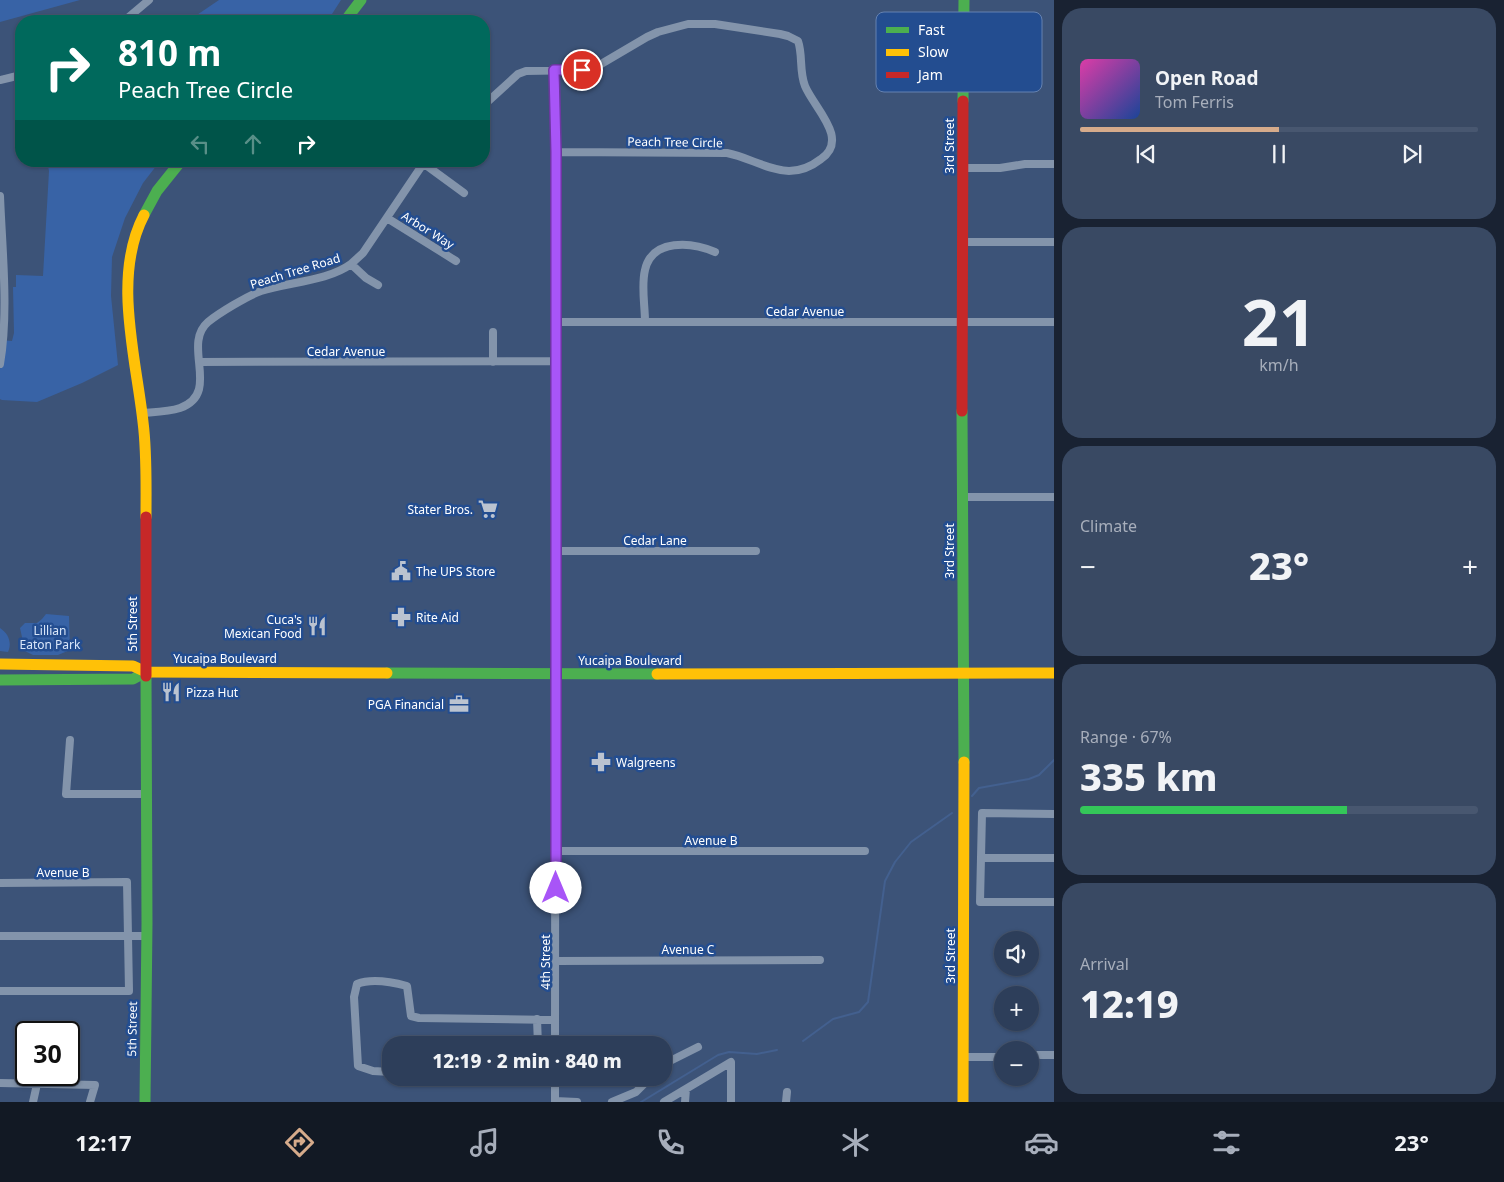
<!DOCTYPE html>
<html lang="en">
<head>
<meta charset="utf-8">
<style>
  :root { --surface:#2d3e5a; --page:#394963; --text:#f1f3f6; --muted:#a7aebb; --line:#485770; --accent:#d6ab8b }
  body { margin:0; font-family:"Noto Sans",sans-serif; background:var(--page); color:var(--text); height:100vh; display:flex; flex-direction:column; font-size:19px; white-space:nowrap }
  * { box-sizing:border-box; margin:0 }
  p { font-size:16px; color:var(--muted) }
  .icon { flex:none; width:28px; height:28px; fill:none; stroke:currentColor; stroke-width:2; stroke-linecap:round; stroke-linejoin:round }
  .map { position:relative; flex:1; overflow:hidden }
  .side { display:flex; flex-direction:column; gap:8px; padding:8px; background:#192232; width:450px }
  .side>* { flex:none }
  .top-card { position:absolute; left:15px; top:15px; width:475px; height:152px; border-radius:20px; box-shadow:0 1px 4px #0004,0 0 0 1px var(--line); background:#00695c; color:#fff; overflow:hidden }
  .controls { position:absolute; left:994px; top:931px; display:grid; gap:10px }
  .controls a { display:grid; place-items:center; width:45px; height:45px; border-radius:50%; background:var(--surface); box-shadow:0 1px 4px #0004,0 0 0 1px var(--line); font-size:25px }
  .speed { position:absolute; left:15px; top:1021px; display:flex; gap:10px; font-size:25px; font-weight:700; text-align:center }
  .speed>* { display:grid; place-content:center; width:65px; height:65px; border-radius:50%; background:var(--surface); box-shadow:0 1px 4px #0004,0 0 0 1px var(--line); line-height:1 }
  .speed .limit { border:2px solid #111; border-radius:8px; background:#fff; color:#111 }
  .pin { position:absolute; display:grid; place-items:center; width:42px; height:42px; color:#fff; margin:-21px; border:2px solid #fff; border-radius:50%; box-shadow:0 1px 5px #0007 }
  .me { position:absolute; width:55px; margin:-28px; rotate:0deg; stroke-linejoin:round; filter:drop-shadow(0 0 4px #0008) }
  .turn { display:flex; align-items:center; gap:18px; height:105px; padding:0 20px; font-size:22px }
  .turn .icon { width:65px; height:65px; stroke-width:2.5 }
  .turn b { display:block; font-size:35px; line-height:42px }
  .lanes { display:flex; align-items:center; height:48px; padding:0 20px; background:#0003; justify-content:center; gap:25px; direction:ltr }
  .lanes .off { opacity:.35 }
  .big { font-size:38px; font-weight:800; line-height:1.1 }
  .side .tile { flex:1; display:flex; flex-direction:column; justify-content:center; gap:8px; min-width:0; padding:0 18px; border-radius:20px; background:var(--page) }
  .side .dial { align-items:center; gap:0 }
  .dial b { font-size:65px; line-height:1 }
  .song { display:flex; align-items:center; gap:15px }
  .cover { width:60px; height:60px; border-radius:8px; background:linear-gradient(135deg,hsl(320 70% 55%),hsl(220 70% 35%)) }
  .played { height:5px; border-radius:2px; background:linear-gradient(90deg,var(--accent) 50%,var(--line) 50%) }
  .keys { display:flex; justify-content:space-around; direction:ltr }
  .heat { display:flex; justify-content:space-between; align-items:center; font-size:28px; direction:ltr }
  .charge { height:8px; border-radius:4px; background:linear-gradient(90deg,#34c759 67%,var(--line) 0) }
  .trip { position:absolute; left:382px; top:1036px; width:290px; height:50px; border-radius:20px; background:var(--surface); box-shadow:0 1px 4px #0004,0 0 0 1px var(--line); font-weight:800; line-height:50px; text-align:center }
  .tabs { display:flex; height:80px; justify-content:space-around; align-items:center; background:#121924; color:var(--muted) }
  .tabs .icon { width:35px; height:35px }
  .tabs .current { color:var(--accent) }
  .tabs b { font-size:22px; color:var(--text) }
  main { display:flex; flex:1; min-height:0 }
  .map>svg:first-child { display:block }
  .green { fill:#3863a6 }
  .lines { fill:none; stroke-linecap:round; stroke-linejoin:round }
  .stream { stroke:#43608f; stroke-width:2 }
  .street { stroke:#8394ab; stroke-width:8 }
  .fast { stroke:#4caf50; stroke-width:11 }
  .slow { stroke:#ffc107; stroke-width:11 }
  .jam { stroke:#c62828; stroke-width:11 }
  .route-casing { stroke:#6d37a1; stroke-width:12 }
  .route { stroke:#a855f7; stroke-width:9 }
  .labels { text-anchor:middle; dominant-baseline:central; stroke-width:5; stroke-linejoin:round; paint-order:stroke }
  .street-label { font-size:12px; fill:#fff; stroke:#234d90 }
  .poi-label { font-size:12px; fill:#fff; stroke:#234d90; text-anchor:start }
  .park-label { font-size:12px; fill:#d9e6f9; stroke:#234d90 }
  .key { fill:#234d90; stroke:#6582b1; stroke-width:1 }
  .key-label { font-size:14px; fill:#fff }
</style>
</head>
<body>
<main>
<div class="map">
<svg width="1054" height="1102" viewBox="0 0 1054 1102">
  <rect width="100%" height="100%" fill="#3c5378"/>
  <path class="green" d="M0,0h80l-80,22z
    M219,0h122l-9,14 -9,7h-135z
    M47,161h113l-17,22 -18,35 -13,39 -1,39 7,69 -36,18 -45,19 -35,-2 -2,-1v-59l12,1 2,-8 -1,-46h3v-12l27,1 6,-105z
    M46,614l23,2 1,34 -12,5h-25l-8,-4 -5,-23 5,-5h12l5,-4z
    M0,628c9,6 12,15 8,24l-8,-1z"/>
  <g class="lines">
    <path class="stream" d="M972,796l7,-8 50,-9 10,-4 15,-15
      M803,1041l30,-22 26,-7 9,-10 17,-121 10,-19 16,-20 41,-29
      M641,1102l77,-47 11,-3 28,2 20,-4"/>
    <path class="street" d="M124,21l25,-21
      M554,70l2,82 -1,893
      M0,80l21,-5
      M484,105l34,-31 8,-3 56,-1 14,-3 51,-30 11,-5 30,-8h27l65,10 8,2 10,5c5,14 1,30 7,45 9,22 45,53 16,73 -9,7 -20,12 -32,12 -22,-1 -41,-14 -62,-18l-171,-1
      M423,163l41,30
      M963,168h37l25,-4h29
      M0,196c2,53 9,116 0,168
      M387,218l69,43
      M963,242h91
      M351,264l12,-11 62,-92
      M556,322h498
      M645,322c0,-17 -4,-36 0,-52 7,-32 47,-28 70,-18
      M493,332v30
      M199,362l357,-1
      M142,413c12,-1 26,-1 38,-5 42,-15 1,-63 28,-86 11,-9 39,-26 53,-31 28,-9 67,-10 90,-27l15,14 12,7
      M963,497h91
      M555,551h201
      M70,740l-4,54h80
      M1054,814l-72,-1 -2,89h74
      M556,851h309
      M981,858h73
      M0,883l127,-1 2,109h-129
      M0,936h146
      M556,961l264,-1
      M537,1019l1,26
      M1030,1055h24
      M963,1057h39
      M664,1064l34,-17
      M391,1072l-18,-1 -15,-5 -4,-69 3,-13c15,-6 35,-2 50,2l4,30 8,2 136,2
      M0,1083l95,2 -5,17
      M555,1101l22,1
      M33,1102l4,-18
      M555,1102v-24
      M612,1102l24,-10 14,-14
      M664,1102l67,-40v40
      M685,1102l1,-13
      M786,1102l1,-10"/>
    <path class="fast" d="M345,21l16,-21
      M963,101l1,-101
      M144,215l13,-24 24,-30
      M962,411l2,351
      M387,673l270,1
      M0,680l133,-1 13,-7
      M145,1102l2,-179 -1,-247"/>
    <path class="slow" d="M144,215c-32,61 -8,142 -1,207 4,31 3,63 3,95
      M0,664l133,2 13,6 241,1
      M657,674l397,-1
      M963,1102l1,-340"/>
    <path class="jam" d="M962,411l1,-310
      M146,517v159"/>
  </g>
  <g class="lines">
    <defs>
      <path id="route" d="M556,888v-736l-2,-82h28"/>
    </defs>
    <use href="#route" class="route-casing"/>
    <use href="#route" class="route"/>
  </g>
  <defs>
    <symbol id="supermarket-bare" viewBox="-9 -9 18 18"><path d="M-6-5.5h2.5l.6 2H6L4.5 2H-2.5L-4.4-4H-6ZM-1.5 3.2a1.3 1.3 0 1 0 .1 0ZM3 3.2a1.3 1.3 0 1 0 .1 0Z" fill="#bbc3d0" stroke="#234d90" stroke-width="2.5" paint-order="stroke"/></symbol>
    <symbol id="civic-bare" viewBox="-9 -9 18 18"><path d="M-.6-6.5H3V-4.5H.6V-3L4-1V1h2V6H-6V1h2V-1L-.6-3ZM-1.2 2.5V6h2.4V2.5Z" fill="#bbc3d0" stroke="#234d90" stroke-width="2.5" paint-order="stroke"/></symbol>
    <symbol id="pharmacy-bare" viewBox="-9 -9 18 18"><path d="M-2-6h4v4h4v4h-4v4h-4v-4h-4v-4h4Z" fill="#bbc3d0" stroke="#234d90" stroke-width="2.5" paint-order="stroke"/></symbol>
    <symbol id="restaurant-bare" viewBox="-9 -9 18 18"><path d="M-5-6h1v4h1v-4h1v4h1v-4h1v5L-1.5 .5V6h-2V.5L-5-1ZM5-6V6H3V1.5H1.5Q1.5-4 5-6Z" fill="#bbc3d0" stroke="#234d90" stroke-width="2.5" paint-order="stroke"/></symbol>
    <symbol id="office-bare" viewBox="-9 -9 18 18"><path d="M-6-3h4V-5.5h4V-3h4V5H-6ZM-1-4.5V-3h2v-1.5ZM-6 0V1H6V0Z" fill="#bbc3d0" stroke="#234d90" stroke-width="2.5" paint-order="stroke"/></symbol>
  </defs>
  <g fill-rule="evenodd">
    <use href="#supermarket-bare" x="474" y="495" width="28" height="28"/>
    <use href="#civic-bare" x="387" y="557" width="28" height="28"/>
    <use href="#pharmacy-bare" x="387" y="603" width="28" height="28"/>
    <use href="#restaurant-bare" x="303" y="612" width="28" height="28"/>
    <use href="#restaurant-bare" x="157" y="678" width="28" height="28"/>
    <use href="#office-bare" x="445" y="690" width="28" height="28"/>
    <use href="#pharmacy-bare" x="587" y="748" width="28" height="28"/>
  </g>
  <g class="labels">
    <g class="street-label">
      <text transform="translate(675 142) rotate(1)">Peach Tree Circle</text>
      <text transform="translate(949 146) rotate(-90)">3rd Street</text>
      <text transform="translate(428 230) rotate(32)">Arbor Way</text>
      <text transform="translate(295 271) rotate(-17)">Peach Tree Road</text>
      <text x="805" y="311">Cedar Avenue</text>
      <text x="346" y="351">Cedar Avenue</text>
      <text x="655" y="540">Cedar Lane</text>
      <text transform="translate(949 551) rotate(-90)">3rd Street</text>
      <text transform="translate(132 624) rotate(-90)">5th Street</text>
      <text x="225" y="658">Yucaipa Boulevard</text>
      <text x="630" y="660">Yucaipa Boulevard</text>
      <text x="711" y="840">Avenue B</text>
      <text x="63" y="872">Avenue B</text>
      <text x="688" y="949">Avenue C</text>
      <text transform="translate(950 956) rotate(-90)">3rd Street</text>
      <text transform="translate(545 962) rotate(-90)">4th Street</text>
      <text transform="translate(132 1029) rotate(-89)">5th Street</text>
    </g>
    <g class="poi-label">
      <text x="473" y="509" text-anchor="end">Stater Bros.</text>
      <text x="416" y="571">The UPS Store</text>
      <text x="416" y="617">Rite Aid</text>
      <text x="302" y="619" text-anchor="end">Cuca's<tspan x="302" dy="14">Mexican Food</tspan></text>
      <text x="186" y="692">Pizza Hut</text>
      <text x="444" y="704" text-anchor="end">PGA Financial</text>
      <text x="616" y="762">Walgreens</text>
    </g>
    <g class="park-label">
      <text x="50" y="630">Lillian<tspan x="50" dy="14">Eaton Park</tspan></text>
    </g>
  </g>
  <rect x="876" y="12" width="166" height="80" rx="8" class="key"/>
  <rect x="886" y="27" width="23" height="6" fill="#4caf50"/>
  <rect x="886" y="49" width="23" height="7" fill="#ffc107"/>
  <rect x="886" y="72" width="23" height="6" fill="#c62828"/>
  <g class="key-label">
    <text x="918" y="35">Fast</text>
    <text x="918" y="57">Slow</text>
    <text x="918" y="80">Jam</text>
  </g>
</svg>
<div class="controls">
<a><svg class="icon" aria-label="sound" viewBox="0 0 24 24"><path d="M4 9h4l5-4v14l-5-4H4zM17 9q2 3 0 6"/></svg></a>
<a>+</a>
<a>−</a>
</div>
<div class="speed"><div class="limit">30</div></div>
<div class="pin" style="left:582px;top:70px;background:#d93025"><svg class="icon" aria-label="arrive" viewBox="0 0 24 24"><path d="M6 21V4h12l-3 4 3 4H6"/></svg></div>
<svg class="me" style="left:556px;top:888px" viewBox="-20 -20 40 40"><circle r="19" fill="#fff"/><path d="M0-13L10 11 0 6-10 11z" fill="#a855f7"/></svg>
<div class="trip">12:19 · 2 min · 840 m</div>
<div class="top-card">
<div class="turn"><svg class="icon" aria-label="right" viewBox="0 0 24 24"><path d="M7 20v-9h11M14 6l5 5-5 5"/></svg><div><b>810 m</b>Peach Tree Circle</div></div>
<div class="lanes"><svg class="icon off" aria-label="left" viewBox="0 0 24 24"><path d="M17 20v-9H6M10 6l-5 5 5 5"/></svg><svg class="icon off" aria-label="ahead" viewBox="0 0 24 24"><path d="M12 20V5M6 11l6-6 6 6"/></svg><svg class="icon" aria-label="right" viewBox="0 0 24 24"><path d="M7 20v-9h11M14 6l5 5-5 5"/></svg></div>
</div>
</div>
<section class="side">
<div class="tile">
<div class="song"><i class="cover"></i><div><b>Open Road</b><p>Tom Ferris</p></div></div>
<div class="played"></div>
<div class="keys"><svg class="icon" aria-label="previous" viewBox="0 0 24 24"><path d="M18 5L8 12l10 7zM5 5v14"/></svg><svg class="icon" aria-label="pause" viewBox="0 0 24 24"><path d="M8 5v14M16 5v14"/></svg><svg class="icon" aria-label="next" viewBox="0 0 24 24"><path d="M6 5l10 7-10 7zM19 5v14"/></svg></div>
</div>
<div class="tile dial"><b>21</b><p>km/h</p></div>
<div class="tile"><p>Climate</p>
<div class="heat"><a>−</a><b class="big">23°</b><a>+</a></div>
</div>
<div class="tile"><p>Range · 67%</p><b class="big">335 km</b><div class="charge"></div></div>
<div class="tile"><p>Arrival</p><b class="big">12:19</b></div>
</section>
</main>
<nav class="tabs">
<b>12:17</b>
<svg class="icon current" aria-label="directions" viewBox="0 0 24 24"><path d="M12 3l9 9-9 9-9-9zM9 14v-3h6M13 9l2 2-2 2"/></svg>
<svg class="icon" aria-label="music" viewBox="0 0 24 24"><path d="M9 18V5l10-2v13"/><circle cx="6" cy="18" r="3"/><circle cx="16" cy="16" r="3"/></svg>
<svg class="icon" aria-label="phone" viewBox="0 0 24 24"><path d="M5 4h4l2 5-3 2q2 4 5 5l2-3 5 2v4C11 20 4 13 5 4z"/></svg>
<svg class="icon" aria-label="climate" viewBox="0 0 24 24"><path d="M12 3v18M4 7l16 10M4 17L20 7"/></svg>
<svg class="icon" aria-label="car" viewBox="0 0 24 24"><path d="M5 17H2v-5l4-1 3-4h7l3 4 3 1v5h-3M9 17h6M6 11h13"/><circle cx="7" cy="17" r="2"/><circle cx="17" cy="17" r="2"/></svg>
<svg class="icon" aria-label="filters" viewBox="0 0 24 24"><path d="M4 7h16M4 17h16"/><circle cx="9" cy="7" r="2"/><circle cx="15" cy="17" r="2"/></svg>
<b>23°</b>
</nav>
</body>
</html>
